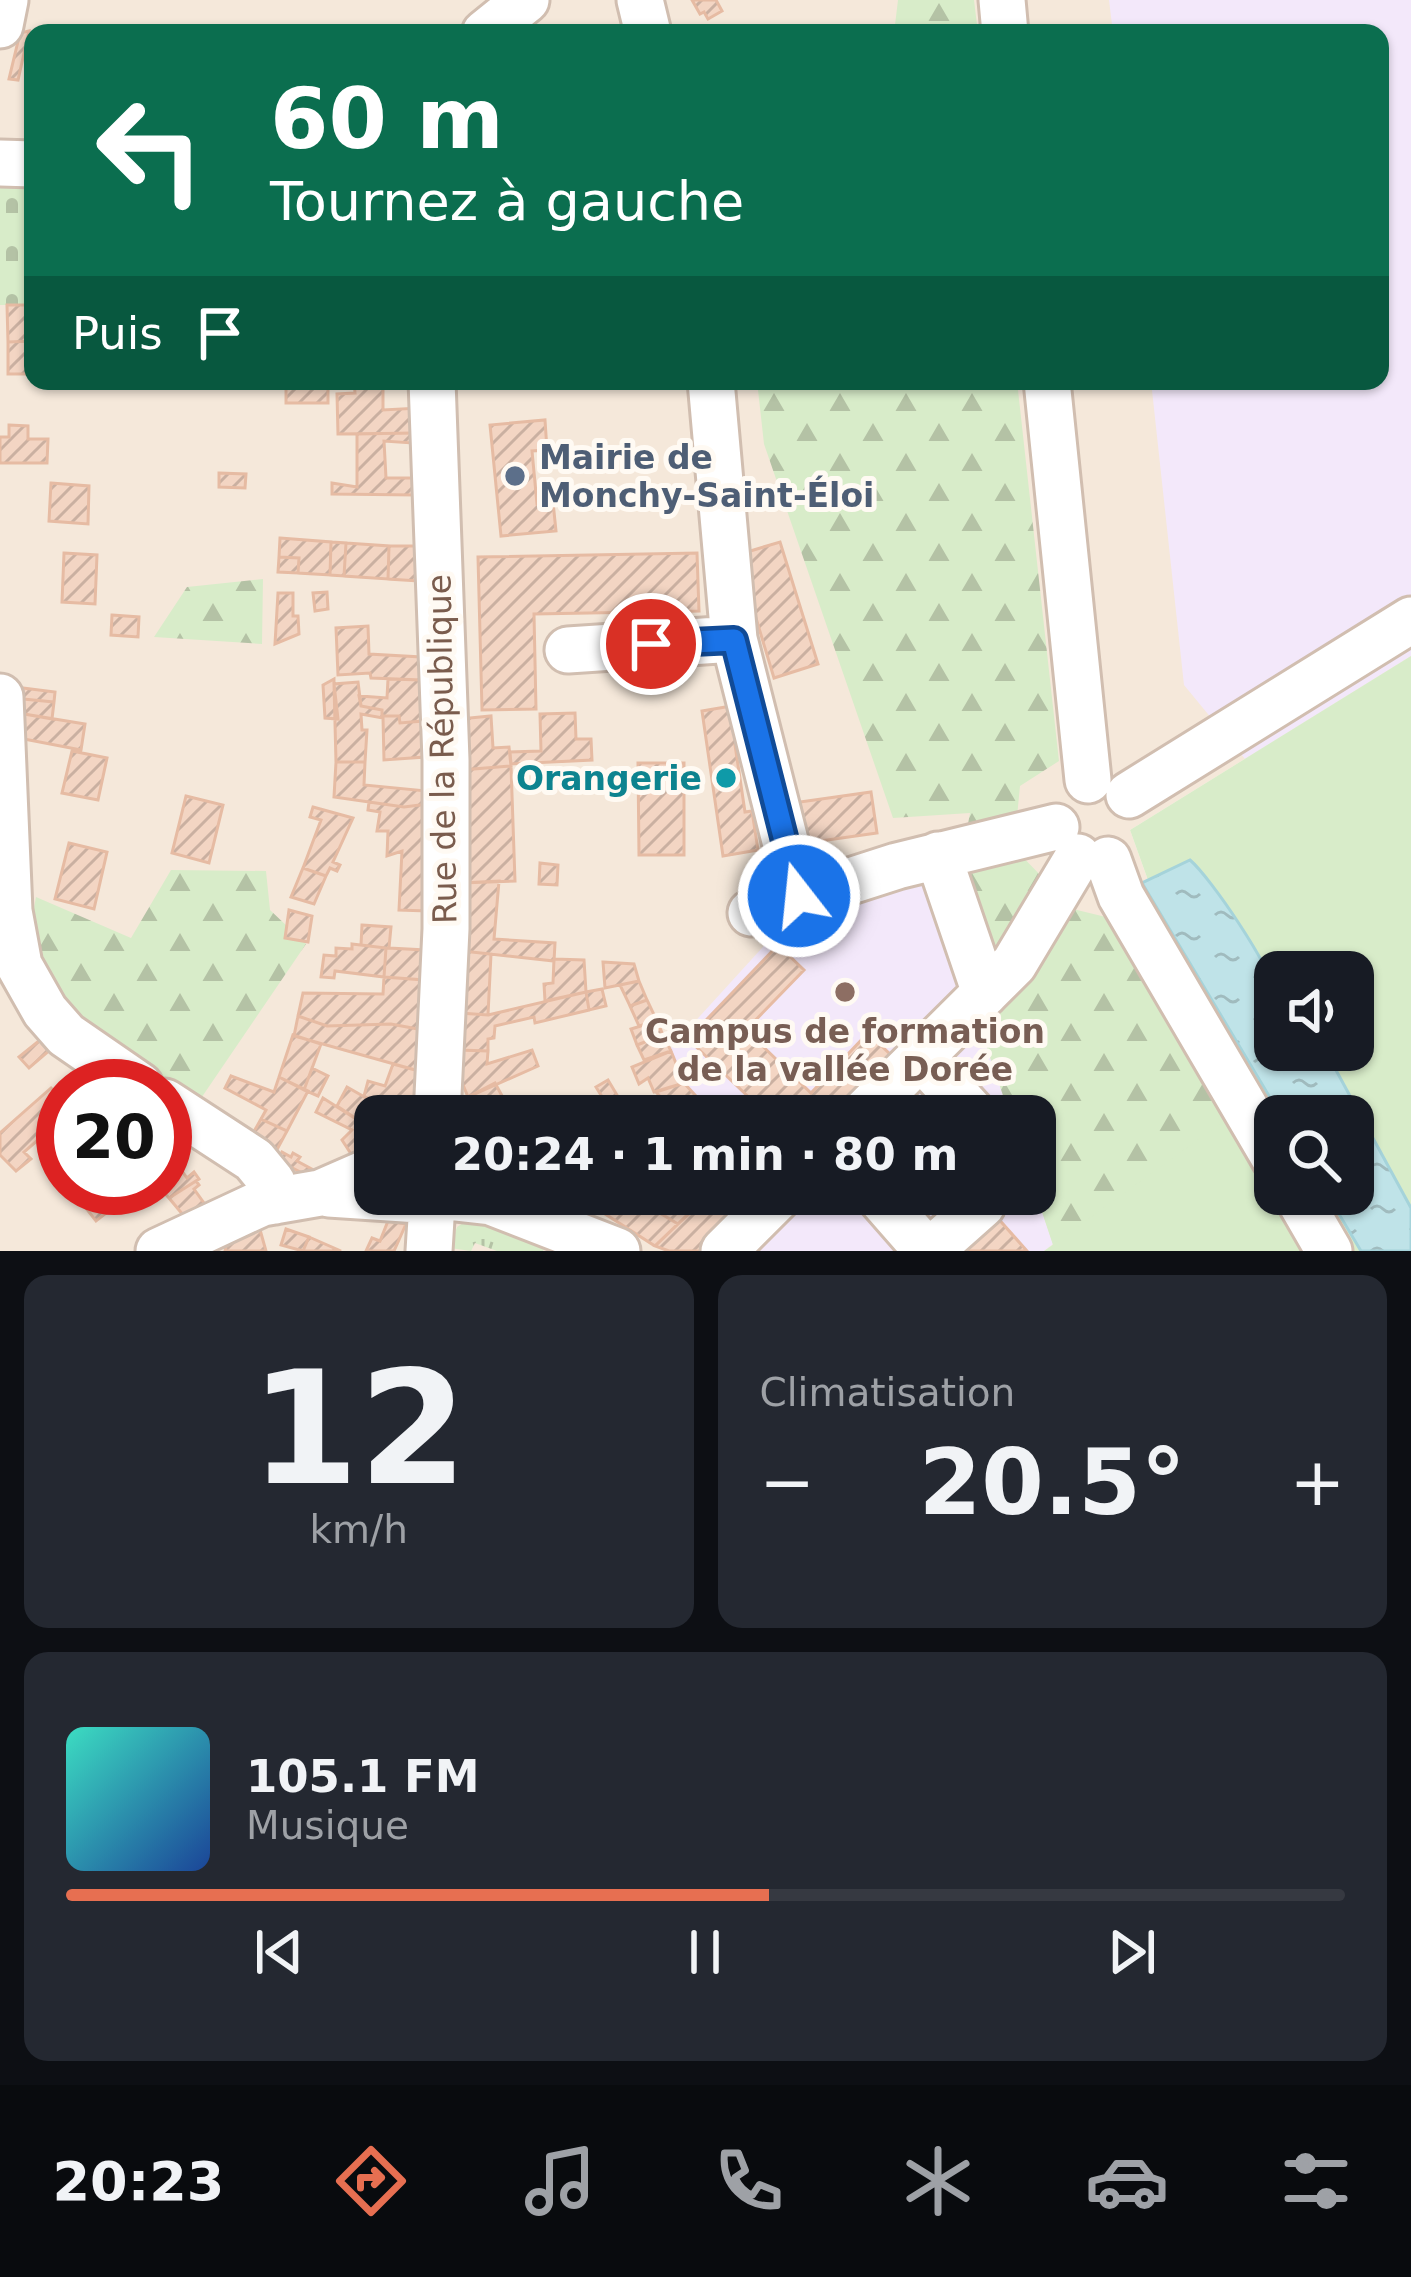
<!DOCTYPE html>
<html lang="fr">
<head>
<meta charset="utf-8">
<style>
  :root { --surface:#171b24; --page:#242831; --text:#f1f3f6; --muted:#9ea1a6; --line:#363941; --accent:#e76f51 }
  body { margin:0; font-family:"DejaVu Sans",sans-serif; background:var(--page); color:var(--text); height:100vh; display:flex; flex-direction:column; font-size:45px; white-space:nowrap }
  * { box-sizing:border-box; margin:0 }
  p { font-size:39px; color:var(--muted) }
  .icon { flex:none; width:66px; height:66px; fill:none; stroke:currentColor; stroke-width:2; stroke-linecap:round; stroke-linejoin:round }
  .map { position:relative; height:1251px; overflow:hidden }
  .panel { display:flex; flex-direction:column; gap:24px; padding:24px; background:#0d0f14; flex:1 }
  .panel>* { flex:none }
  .guide { position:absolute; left:24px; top:24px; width:1365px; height:366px; border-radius:24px; box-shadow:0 3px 9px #0004; background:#0b6e4f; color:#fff; overflow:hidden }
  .fabs { position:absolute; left:1254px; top:951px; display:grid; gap:24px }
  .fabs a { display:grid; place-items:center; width:120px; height:120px; border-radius:24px; background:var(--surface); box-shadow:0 3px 9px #0004; font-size:60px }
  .speed { position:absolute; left:36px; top:1059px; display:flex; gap:24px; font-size:60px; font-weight:700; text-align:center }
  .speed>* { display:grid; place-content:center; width:156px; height:156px; border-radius:50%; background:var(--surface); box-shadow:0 3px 9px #0004; line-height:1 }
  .speed .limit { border:18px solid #d22; background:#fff; color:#111 }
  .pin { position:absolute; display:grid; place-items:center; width:102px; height:102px; color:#fff; margin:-51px; border:6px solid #fff; border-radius:50%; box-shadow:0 3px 12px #0007 }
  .me { position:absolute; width:132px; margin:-66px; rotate:344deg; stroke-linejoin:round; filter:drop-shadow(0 0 9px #0008) }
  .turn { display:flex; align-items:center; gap:42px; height:252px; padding:0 48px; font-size:54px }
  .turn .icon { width:156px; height:156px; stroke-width:2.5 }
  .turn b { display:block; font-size:84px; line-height:102px }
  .then { display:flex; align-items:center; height:114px; padding:0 48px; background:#0003; gap:24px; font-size:45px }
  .big { font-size:90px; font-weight:700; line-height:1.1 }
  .panel .widget { flex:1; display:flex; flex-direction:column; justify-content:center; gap:18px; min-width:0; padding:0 42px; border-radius:24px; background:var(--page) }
  .panel .dial { align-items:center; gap:0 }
  .dial b { font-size:156px; line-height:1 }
  .song { display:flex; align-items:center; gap:36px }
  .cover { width:144px; height:144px; border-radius:18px; background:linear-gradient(135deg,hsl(170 70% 55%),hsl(220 70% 35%)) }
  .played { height:12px; border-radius:6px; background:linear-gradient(90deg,var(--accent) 55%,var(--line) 55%) }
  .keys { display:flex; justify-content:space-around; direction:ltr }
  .heat { display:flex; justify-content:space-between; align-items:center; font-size:66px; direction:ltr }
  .panel .tiles { flex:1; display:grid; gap:24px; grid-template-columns:1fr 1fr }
  .widget:last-child { grid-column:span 2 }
  .trip { position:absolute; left:354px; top:1095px; width:702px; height:120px; border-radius:24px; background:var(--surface); box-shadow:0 3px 9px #0004; font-weight:700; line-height:120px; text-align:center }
  .menu { display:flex; height:192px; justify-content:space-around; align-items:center; background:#090b0e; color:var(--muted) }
  .menu .icon { width:84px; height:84px }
  .menu .active { color:var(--accent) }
  .menu b { font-size:54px; color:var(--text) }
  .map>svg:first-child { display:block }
  .residential { fill:#f5e8da; fill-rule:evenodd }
  .education { fill:#f3e8fa }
  .grass { fill:url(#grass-tufts) }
  .forest { fill:url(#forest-firs) }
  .cemetery { fill:url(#cemetery-stones) }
  .park { fill:#d8ecc9; fill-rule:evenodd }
  .water { fill:url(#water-ripples); stroke:#a5d3da; stroke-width:3 }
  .building { fill:url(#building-hatch); stroke:#e6bba3; stroke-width:3 }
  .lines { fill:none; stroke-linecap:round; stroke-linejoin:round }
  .minor-casing { stroke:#d1beb0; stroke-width:51 }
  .minor { stroke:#fff; stroke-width:45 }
  .route-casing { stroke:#114b97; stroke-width:30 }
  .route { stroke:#1a73e8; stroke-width:21 }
  .service-dot { fill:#5c6f8a; stroke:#fffaf3; stroke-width:4.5 }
  .culture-dot { fill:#0f9aa8; stroke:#fffaf3; stroke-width:4.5 }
  .education-dot { fill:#8d6e63; stroke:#fffaf3; stroke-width:4.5 }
  .labels { text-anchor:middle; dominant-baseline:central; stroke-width:10; stroke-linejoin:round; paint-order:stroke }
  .service-label { font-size:33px; font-weight:bold; fill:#4e5e75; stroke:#fffaf3; text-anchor:start }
  .street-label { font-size:33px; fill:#7a5c4d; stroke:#fffaf3 }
  .culture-label { font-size:33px; font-weight:bold; fill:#0d838f; stroke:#fffaf3; text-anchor:end }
  .education-label { font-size:33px; font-weight:bold; fill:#785e54; stroke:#fffaf3 }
</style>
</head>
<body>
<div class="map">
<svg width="1411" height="1251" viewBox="0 0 1411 1251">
  <defs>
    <pattern id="grass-tufts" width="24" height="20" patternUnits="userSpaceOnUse" patternTransform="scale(3)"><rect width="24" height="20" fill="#d8ecc9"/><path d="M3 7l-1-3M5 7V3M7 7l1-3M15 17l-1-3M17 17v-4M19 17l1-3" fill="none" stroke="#b4c2a5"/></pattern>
    <pattern id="forest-firs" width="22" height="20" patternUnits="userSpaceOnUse" patternTransform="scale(3)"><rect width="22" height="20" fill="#d8ecc9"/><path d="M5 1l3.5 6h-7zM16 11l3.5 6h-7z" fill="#b4c2a5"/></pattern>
    <pattern id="cemetery-stones" width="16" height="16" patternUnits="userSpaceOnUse" patternTransform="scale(3)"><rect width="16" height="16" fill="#d8ecc9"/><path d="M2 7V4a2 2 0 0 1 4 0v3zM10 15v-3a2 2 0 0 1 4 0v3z" fill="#b4c2a5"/></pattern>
    <pattern id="water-ripples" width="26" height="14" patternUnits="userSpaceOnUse" patternTransform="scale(3)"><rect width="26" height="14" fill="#bfe3e8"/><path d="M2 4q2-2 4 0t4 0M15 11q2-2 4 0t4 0" fill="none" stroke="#a0bbbe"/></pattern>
    <pattern id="building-hatch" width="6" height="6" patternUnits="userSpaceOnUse" patternTransform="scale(3)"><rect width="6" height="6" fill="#f3d5c3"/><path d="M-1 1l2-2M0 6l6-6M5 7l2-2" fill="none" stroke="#cab0a1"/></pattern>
  </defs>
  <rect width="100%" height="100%" fill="#fdf6ec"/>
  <path class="residential" d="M0,0h1411v656l-281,174 102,286 -188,135h-1044zM33,33h1347v348h-1347zM63,1086h102v102h-102zM375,1116h660v78h-660z"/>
  <path class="education" d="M1109,0h302v656l-166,103 -61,-74 -33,-304h229v-348h-267z
    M924,864l86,252h-296l-30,-33 -15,-33 114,-125z
    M1035,1191l18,53 -9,7h-375l-14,-5 54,-52h326z"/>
  <path class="grass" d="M471,1218l77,22 -5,11h-46l-22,-8 -4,8 -21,-3 7,-21z"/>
  <path class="forest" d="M898,0h76l4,33h-84z
    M757,381h260l42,380 -39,25 -6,62 59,61 41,10 192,332h-251l-20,-60v-75h-25l-62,-183 22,-120 -77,5 -129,-374z
    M263,579l-1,65 -108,-7 33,-50z
    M171,870l95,1 4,39 36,34 -115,169 -123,-88 -41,-80 9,-48 95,41z"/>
  <path class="cemetery" d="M0,181h33v124h-33z"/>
  <path class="park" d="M1411,656v595h-367l188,-136 -102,-285zM1275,972h78v78h-78zM1275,1116h78v78h-78z"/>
  <path class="water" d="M1190,860c21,18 82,108 85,134 2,18 0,38 0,56h50l86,158v43h-50l-34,-57h26v-78h-72l-139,-233z"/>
  <path class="building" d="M692,0h24l6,11 -14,8 -4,-7 -4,2z
    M29,31l-11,49 -9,-1 11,-46z
    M7,305h26v36l-25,1z
    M33,341v33h-25v-32z
    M354,381h29v29l36,-2 1,25 -82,1 -1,-40 18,-1z
    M286,385l42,1v17h-42z
    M545,420l2,30 -15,1 5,53 16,-2 3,29 -55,5 -11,-111z
    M9,425l19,1v13h20l-1,24h-47v-26h9z
    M411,433l1,10 -28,-2 2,37h28l1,17 -83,-1v-11l25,4v-53z
    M219,473l27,1 -1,14 -26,-1z
    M51,483l38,3 -1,38 -39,-3z
    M280,538l51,4 -1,33 -32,-2 1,-15 -20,-1z
    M331,542l15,1 -2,33 -14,-1z
    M780,542l38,122 -44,14 -37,-123z
    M346,543l43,3 -1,33 -44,-3z
    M389,546h31l-2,35 -30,-2z
    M64,553l33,2 -2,49 -33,-2z
    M697,553l2,58 -165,3 2,95 -54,1 -4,-153z
    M279,557l20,1 -1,15 -20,-1z
    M327,592l1,17 -13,2 -2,-18z
    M278,593h15v23h5l1,18 -24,10z
    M112,615l27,2 -1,20 -27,-2z
    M368,626l1,28 52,3 1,23 -51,-2 -1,-5 -32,2 -2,-47z
    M334,679v5l4,35 -13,-1 -2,-33z
    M388,679l34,1 2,41 -24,2 -1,-7h-17v-6l-21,-4 -2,-10 28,2z
    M358,682l3,24 21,4v6h17l1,7 24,-2 1,36 -41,3 -1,-42 -22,-4 1,16h5l-2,32h-29l-2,-78z
    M23,688l32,4 -1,10 -31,-3z
    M23,699l31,3 -2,17 -28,-5z
    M737,705l5,39 -7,1 10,67 7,-1 6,39 -35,6 -21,-145z
    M575,713l1,26h15l1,21 -81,4 -1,-12 31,-1 -1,-37z
    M24,714l61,10 -4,26 -57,-11z
    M491,716l2,32 16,-1 2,19 -49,4 -3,-51z
    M72,751l35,7 -9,42 -36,-7z
    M336,762h29l-1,23 63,6 1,13 -24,3 -70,-10z
    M638,763h46v92h-45z
    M511,766l4,115 -53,2v-113z
    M871,792l6,41 -71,10 -6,-41z
    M186,796l37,9 -14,58 -37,-10z
    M369,802l35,5 24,-3 -1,107 -28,-1 3,-59 -15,5 1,-25h-11l3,-19 -12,-2z
    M313,807l40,11 -20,44 7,3 -3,6 -7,-3 -4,8 -23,-8 18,-48 -11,-3z
    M69,843l38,9 -13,57 -39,-10z
    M540,863l18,2 -1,20 -18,-1z
    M303,868l23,8 -12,28 -23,-7z
    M499,881l-5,58 61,4 -1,18 -92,-10v-68z
    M289,910l23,6 -4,26 -23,-4z
    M362,925l29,2 -2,21 36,2 -1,30 -40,-3 2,-29 -25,-3z
    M352,944l34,4 -2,29 -49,-6 -1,7 -13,-1 3,-22 12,1v-8l16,1z
    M778,945l26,25 -58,60 65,63 57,-60 25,24 -57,59h-84l8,-8 -72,-69z
    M462,951l29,3 -3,61 -28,-2z
    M554,959l30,1 2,32 -41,9 -1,-17 9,-1z
    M603,962l31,2 5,17 -34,7z
    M384,977l40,3 -1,50 -32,-6 -64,2 -29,-10 5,-23 80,1z
    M639,981l8,19 -17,6 -10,-21z
    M602,989l4,17 -17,4 -3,-18z
    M586,992l3,18 -54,13 -1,-6 -39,9 -1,12 -6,1v12l-30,-1 2,-37 28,2z
    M647,1000l10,21 -18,5 -9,-20z
    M298,1016l29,10 64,-2 32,6 -4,41 -125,-35z
    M657,1021l6,14 -26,10 -6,-16z
    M293,1035l28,9 -17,46 -25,-13z
    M663,1035l8,16 -27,9 -7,-15z
    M40,1040l10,10 -21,18 -10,-11z
    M458,1050l30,1 -1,13 45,-14 6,16 -70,31 -11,-27z
    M671,1051l13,32 -30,9 -6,-14 -9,6 -7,-17z
    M393,1064l26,7 -5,26 -17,19 -33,-20 4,-15 17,5z
    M312,1068l16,8 -10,20 -14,-6z
    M231,1076l43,16 5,-15 29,14 -21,40 -26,-12 5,-9 -41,-22z
    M608,1080l12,20 -11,8 -13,-21z
    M495,1083l18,33h-36l-9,-19z
    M684,1083l21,23 -11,10h-16l-22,-24z
    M347,1087l35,20 10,9h-17v15l-38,-25z
    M51,1088l12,13v17l-39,34 7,7 -15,12 -16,-16v-22z
    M923,1095l19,21h-42z
    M323,1098l52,33v10l-20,19 -13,-20 10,-10 -36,-18z
    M543,1099l8,13 -8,4h-29z
    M165,1115l34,21 -14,16 -10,3 -10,-7z
    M261,1119l26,12 -14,26 -26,-13z
    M282,1152l9,5 2,-4 7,4 -3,4 24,13 -11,3 -33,-17z
    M170,1154l17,24 7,-6 5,7 -30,19 -9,-10h5v-30z
    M196,1181l3,4 -5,4 15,21 -20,12 -20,-24z
    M80,1188h42l6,8 -32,25 -22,-28z
    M574,1194h54l50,30 -23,22z
    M709,1194h52l-56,57h-36l-14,-5z
    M667,1199l23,14 -12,11 -18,-11z
    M995,1215l32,36h-72z
    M257,1219l9,32h-41l4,-20z
    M388,1221l18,3 -12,27h-28l6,-13 8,3z
    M286,1229l23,8 -6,14 -22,-6z
    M309,1237l32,14h-38z"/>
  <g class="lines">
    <defs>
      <path id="minor" d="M640,0l8,33
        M1002,0l3,33
        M0,25l5,-25
        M485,33l41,-33
        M0,163l33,1
        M432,381l14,379v169l-9,187
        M711,381l23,258
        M1047,381l41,399
        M568,650l166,-11 65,257
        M0,697l9,214 10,54 26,46 21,24 74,51
        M1129,795l282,-175
        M938,855l47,138
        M1108,860l13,36 154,263
        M751,913l146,-47 159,-39
        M921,1057l54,59
        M165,1102l89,58 18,22 3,19
        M861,1116l153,-152 64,-107
        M329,1194l91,6
        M877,1194l50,57
        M1296,1194l33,57
        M455,1198l36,4 126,49
        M159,1251l103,-48 58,-10 55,-24
        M429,1251l3,-48
        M724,1251l57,-57
        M930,1251l52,-46"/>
    </defs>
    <use href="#minor" class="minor-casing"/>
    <use href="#minor" class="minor"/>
  </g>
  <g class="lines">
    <defs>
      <path id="route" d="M651,644l83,-4 65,256"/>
    </defs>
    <use href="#route" class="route-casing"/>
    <use href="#route" class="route"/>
  </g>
  <circle class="service-dot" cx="515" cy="476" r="12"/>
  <circle class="culture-dot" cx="726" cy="778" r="12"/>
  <circle class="education-dot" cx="845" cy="992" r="12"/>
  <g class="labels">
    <g class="service-label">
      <text x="539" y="457">Mairie de<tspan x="539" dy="38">Monchy-Saint-Éloi</tspan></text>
    </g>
    <g class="street-label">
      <text transform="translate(442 749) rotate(-91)">Rue de la République</text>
    </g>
    <g class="culture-label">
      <text x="702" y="778">Orangerie</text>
    </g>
    <g class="education-label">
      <text x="845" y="1031">Campus de formation<tspan x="845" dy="38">de la vallée Dorée</tspan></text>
    </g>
  </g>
</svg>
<div class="fabs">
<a><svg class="icon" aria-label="sound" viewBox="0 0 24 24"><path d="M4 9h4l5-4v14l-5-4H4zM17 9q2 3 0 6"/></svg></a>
<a><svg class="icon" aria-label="search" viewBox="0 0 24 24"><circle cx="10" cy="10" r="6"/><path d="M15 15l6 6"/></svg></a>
</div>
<div class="speed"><div class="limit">20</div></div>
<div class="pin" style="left:651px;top:644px;background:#d93025"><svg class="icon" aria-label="arrive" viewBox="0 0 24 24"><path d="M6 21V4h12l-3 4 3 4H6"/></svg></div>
<svg class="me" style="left:799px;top:896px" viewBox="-20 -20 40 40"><circle r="17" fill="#1a73e8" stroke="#fff" stroke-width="3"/><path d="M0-11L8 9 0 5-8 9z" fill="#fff"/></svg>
<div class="trip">20:24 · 1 min · 80 m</div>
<div class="guide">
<div class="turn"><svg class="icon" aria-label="left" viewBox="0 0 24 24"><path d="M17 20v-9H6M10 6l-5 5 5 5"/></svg><div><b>60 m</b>Tournez à gauche</div></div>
<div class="then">Puis<svg class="icon" aria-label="arrive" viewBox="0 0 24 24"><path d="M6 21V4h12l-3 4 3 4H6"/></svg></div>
</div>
</div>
<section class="panel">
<div class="tiles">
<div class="widget dial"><b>12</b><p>km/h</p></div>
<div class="widget"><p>Climatisation</p>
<div class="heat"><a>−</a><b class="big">20.5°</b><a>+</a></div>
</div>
<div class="widget">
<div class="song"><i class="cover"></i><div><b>105.1 FM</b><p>Musique</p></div></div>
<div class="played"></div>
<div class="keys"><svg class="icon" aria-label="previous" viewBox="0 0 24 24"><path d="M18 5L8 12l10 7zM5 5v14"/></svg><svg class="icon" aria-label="pause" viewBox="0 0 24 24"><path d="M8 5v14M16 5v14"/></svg><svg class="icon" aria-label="next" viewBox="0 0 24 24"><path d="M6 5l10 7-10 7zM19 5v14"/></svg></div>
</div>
</div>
</section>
<nav class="menu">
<b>20:23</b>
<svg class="icon active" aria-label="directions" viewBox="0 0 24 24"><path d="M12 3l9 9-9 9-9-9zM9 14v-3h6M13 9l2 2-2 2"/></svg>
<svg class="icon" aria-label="music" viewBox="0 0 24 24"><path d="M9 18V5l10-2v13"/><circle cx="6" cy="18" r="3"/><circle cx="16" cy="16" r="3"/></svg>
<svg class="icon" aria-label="phone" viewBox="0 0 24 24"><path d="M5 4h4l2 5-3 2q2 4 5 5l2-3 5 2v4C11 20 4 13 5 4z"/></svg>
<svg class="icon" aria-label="climate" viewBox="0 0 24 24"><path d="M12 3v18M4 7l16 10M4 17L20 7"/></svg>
<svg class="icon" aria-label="car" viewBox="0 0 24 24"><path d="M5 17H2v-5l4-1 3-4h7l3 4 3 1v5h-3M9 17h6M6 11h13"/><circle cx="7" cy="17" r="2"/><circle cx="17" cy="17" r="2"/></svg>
<svg class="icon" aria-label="filters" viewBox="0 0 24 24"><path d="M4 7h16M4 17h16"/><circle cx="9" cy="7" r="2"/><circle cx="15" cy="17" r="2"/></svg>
</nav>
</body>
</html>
